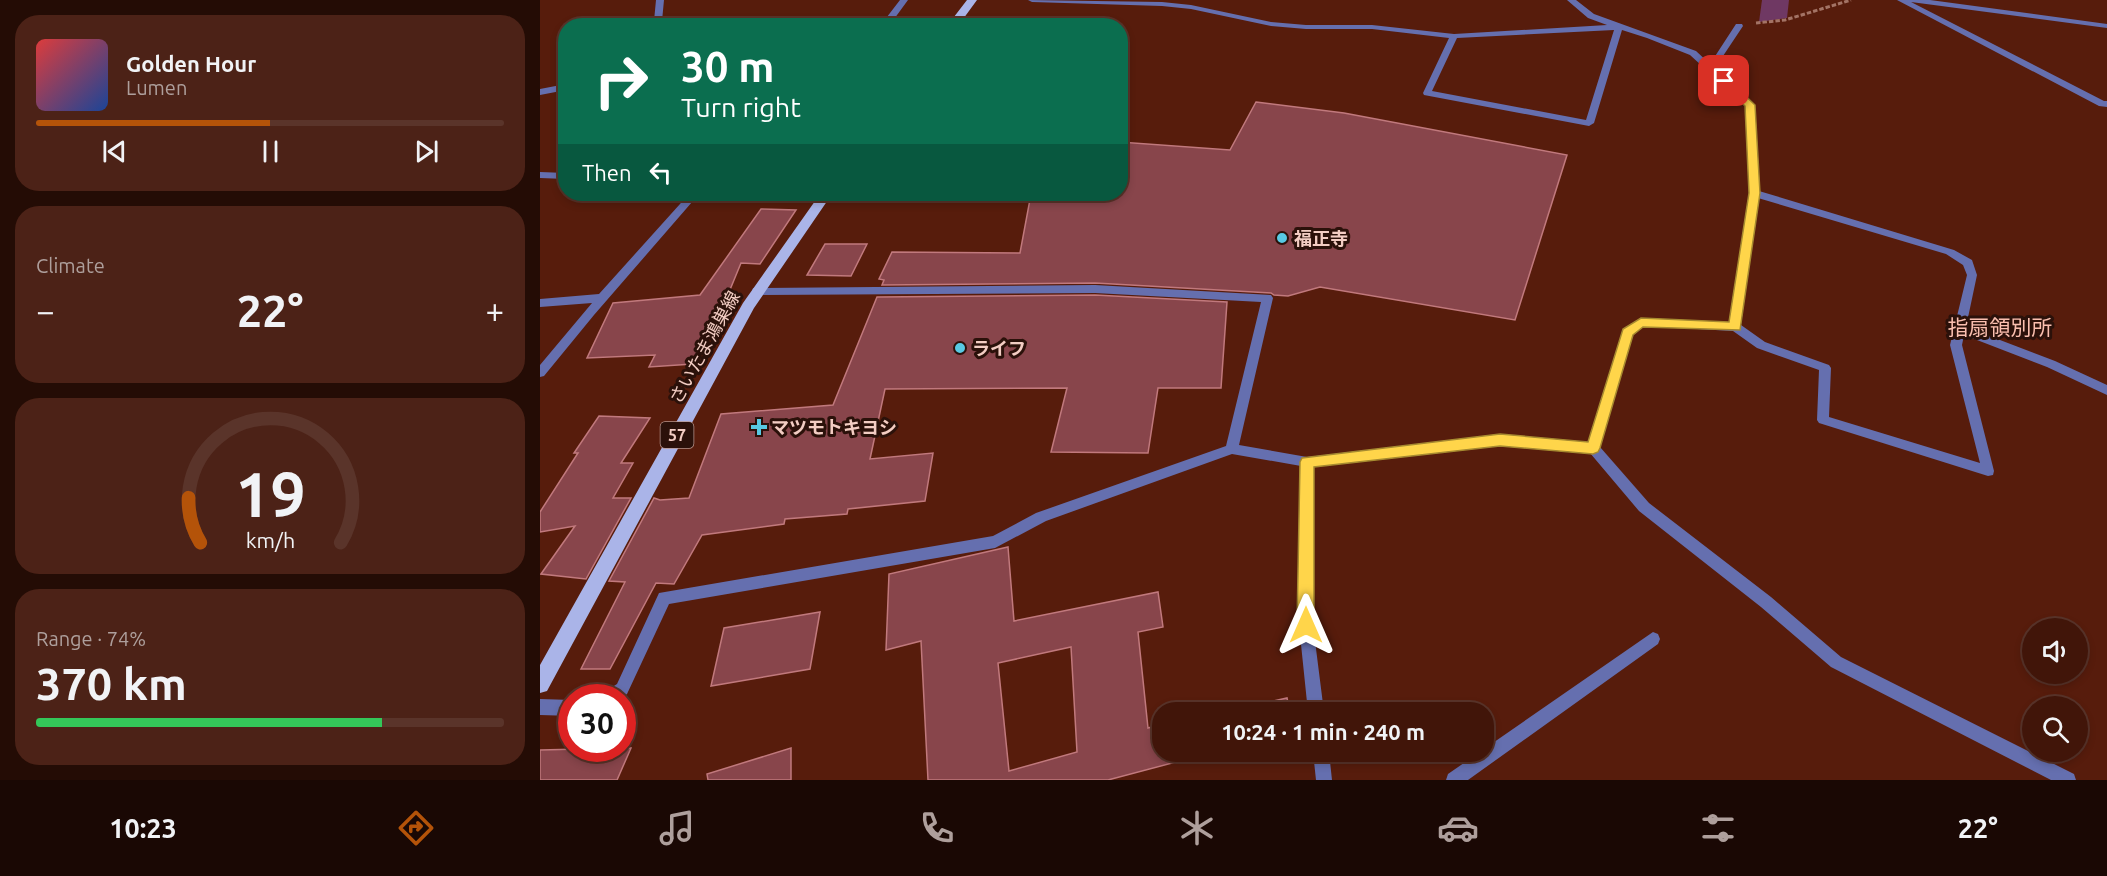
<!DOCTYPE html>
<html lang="en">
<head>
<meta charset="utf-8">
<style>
  :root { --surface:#411509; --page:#4c2217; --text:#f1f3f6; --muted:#ae9f9c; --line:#5a342a; --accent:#b45309 }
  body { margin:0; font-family:Ubuntu,"Noto Sans JP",sans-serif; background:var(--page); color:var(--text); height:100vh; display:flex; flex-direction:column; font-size:22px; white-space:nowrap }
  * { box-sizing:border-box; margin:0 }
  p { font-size:20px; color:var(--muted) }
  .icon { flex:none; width:33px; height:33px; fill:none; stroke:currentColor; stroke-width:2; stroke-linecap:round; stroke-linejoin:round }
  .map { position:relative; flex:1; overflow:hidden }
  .sheet { display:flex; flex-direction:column; gap:15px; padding:15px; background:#240c05; width:540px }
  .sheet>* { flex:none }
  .banner { position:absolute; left:18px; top:18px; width:570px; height:183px; border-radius:24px; box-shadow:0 3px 9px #0003,0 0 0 2px var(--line); background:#0b6e4f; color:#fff; overflow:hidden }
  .fabs { position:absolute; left:1482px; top:618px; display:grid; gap:12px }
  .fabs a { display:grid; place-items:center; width:66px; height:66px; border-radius:50%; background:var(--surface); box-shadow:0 3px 9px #0003,0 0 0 2px var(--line); font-size:30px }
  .speed { position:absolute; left:18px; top:684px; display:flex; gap:12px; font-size:30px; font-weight:700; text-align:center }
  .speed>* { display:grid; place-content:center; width:78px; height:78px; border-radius:50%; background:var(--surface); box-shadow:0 3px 9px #0003,0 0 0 2px var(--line); line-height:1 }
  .speed .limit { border:9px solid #d22; background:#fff; color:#111 }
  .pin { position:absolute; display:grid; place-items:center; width:51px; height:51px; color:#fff; margin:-26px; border-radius:12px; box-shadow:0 3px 9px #0006 }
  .me { position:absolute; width:66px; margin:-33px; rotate:0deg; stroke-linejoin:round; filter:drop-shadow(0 0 4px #0008) }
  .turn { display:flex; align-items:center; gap:21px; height:126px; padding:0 24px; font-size:27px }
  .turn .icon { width:78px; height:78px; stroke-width:2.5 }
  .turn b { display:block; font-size:42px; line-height:51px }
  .then { display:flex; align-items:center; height:57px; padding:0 24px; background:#0003; gap:12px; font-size:22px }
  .big { font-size:45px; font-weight:700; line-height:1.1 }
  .sheet .widget { flex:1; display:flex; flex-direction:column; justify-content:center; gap:9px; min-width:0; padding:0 21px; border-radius:24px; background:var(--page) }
  .sheet .dial { align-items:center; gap:0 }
  .dial svg { height:156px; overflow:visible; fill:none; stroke:var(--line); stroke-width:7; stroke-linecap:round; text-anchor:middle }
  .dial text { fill:var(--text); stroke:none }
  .song { display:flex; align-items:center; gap:18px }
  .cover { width:72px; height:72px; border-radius:9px; background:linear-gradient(135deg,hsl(0 70% 55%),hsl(220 70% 35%)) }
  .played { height:6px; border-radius:3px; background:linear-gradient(90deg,var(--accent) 50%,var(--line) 50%) }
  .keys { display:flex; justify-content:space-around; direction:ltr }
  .heat { display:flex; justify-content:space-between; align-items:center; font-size:33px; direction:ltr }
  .charge { height:9px; border-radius:4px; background:linear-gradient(90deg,#34c759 74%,var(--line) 0) }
  .trip { position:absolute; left:612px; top:702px; width:342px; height:60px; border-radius:24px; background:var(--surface); box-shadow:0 3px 9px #0003,0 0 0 2px var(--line); font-weight:700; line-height:60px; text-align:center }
  .dock { display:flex; height:96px; justify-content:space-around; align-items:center; background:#1a0804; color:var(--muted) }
  .dock .icon { width:42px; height:42px }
  .dock .selected { color:var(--accent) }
  .dock b { font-size:27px; color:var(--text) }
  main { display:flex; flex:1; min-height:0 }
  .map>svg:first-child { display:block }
  .green { fill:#6f3863 }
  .building { fill:#88454b; stroke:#c1797d; stroke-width:1.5; fill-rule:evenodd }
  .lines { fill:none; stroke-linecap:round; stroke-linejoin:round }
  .path { stroke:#a37365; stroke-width:3; stroke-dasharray:4.5 2; stroke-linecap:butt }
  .service { fill:#656faf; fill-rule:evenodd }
  .minor { fill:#656faf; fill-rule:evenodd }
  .primary { fill:#aab4e8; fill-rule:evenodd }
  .route { fill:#ffd54a; stroke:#a68a30; stroke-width:1.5 }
  .poi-dot { fill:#58c9e3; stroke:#2b110a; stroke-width:2 }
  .labels { text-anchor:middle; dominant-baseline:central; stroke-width:6; stroke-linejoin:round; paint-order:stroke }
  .shield { fill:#2b110a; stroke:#b7958c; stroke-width:1.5 }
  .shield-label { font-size:16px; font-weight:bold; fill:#f3cdc3 }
  .poi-label { font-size:18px; font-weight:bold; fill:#f3cdc3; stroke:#2b110a; text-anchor:start }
  .street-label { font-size:18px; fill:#f3cdc3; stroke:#2b110a }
  .quarter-label { font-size:21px; fill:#fbbfaf; stroke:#2b110a }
</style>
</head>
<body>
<main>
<section class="sheet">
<div class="widget">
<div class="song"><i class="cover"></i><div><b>Golden Hour</b><p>Lumen</p></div></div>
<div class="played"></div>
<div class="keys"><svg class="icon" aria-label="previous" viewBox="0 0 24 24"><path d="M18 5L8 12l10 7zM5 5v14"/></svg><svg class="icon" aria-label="pause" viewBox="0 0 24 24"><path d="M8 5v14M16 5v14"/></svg><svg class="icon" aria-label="next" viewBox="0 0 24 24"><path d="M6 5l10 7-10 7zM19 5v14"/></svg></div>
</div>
<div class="widget"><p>Climate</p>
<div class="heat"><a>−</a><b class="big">22°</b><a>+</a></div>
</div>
<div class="widget dial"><svg viewBox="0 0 100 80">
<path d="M14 69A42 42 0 1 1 86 69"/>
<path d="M14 69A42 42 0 0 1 8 46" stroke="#b45309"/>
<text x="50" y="56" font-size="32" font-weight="700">19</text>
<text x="50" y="72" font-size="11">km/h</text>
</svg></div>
<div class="widget"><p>Range · 74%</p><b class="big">370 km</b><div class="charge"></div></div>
</section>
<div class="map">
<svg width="1567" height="780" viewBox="0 0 1567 780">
  <rect width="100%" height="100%" fill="#571c0c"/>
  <path class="green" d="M1222,0h27l-2,18 -28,4z"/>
  <path class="building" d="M716,102l88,11 223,42 -52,165 -195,-33 -32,9 -14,-1 -3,-2 -176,-10 -213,2 2,-5 -5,-1 13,-27 128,1 11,-59h89v-52l110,8z
    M221,209l35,1 -36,54 -19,-1 -28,68h-6l-14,33 -44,3 6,-12 -68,3 26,-55 87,-8z
    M285,244h42l-16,32 -44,-1z
    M555,295l132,7 -6,86h-63l-10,65 -97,-1 16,-64 -182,1 -15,70 63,-6 -8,48 -77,8 -1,5 -62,5 -1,5 -82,11 -28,49 -18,-1 -46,86h-29l44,-87 -16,-1 45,-83 6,2 29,-2 32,-84 112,-9 44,-108z
    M59,416l51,2 -29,45h12l-20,35h18l-45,81 -45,-5 34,-48 -35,6v-20l38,-59h-4z
    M468,547l6,74 144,-29 5,35 -25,5 10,96 14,-4v28h12l2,10 -68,18h-180l-7,-139 -35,9 3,-76zM531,647l6,105 -68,19 -11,-108z
    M280,612l-10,57 -99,17 13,-58z
    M747,698l3,14h-66z
    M82,748h9l-14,32h-77v-30z
    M251,748v32h-83l-1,-6z
    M686,752h39l-38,9z"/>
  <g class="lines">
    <path class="path" d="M1216,23l29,-3 66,-20"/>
    <path class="service" d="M116,0h8l-2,21 -4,2 -4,-2z
      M1113,632l5,2 2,5 -2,5 -190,136h-22l2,-6z"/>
    <path class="minor" d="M360,0h8l-19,26h-9z
      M488,0l134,2 29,3 80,17 35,3h66l82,9 153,-9 -19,-7 -21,-18h9l18,14 102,37 14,13 26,-40h6l1,2 -28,42 39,37 5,86 195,59 18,10 5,15 -11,52 89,34 52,24v10l-60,-28 -83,-32 -2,10 32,126 -1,4 -5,1 -169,-53 -2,-3 2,-50 -62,-22 -24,-17 -90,-5 -10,9 -33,112 49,56 122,94 70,60 233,117 2,6h-25l-220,-113 -70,-60 -122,-96 -49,-58 -91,-8 -186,21v159l11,87h-16l-9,-87 2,-159 -69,-12 -186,67 -51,27 -326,56 -42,90 -5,4h-21l2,-5 14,-9 42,-91 334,-57 43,-23 190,-67 35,-144 -166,-9 -338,2 -5,-4 1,-3 342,-3 176,10 2,3 -34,147 68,12 192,-22 89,8 36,-113 17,-12 89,5 19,-130 -3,-87 -56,-51 -43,-17 -25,-8 -28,93 -5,3 -165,-31 -1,-2 26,-55 -77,-9h-66l-35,-3 -80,-17 -29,-3 -130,-4zM1074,30l-28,90 -154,-29 25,-53zM1218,198l188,56 17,11 4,10 -17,70 30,118 -151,-46 2,-49 -2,-3 -64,-23 -24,-17z
      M1357,0h33l177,24v4l-196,-26 193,99h3v6l-8,-1z
      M26,84v6l-26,5v-6z
      M0,172l26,1v6l-26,-1z
      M149,194h10l-105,121 -50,61 -4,1v-12l52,-62 -52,4v-8l59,-5z
      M0,699l32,1v16l-32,-1z
      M773,752h16l3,28h-16z"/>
    <path class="primary" d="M427,0h10l-19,26h-11z
      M280,194h12l-78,114 -207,383 -7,2v-28l203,-362z"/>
  </g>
  <path class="route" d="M1181,79h7l27,26 5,88 -20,137 -97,-3 -10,8 -33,113 -2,4 -5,2 -93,-8 -186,21v158l-2,5 -6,3 -6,-3 -3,-5 3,-163 2,-4 198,-24 88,8 35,-113 18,-11 88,4 20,-129 -4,-87 -24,-23z"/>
  <g class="poi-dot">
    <circle cx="742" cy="238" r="6"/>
    <circle cx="420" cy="348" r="6"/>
    <path d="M216 418h6v6h6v6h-6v6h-6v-6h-6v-6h6z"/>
  </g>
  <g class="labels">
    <rect class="shield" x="120.5" y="422" width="33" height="26" rx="4.5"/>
    <g class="shield-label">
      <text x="137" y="435">57</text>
    </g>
    <g class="poi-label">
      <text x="754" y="238">福正寺</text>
      <text x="432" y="348">ライフ</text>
      <text x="231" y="427">マツモトキヨシ</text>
    </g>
    <g class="street-label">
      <text transform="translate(164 347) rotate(-61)">さいたま鴻巣線</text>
    </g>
    <g class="quarter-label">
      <text x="1460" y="327">指扇領別所</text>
    </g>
  </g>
</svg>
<div class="fabs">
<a><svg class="icon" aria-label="sound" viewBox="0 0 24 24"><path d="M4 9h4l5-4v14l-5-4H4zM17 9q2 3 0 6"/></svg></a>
<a><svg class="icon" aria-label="search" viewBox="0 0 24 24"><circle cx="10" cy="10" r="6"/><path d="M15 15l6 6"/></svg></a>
</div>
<div class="speed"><div class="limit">30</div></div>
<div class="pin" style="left:1184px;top:81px;background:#d93025"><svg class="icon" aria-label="arrive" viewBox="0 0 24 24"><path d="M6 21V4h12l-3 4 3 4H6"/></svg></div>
<svg class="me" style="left:766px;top:625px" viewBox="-20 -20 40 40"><path d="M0-17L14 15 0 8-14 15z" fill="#ffd54a" stroke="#fff" stroke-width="4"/></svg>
<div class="trip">10:24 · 1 min · 240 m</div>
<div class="banner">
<div class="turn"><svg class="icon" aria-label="right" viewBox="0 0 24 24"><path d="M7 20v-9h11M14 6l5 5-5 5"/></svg><div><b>30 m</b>Turn right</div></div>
<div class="then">Then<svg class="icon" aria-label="left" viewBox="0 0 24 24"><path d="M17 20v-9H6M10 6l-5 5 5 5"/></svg></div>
</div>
</div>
</main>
<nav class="dock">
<b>10:23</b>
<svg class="icon selected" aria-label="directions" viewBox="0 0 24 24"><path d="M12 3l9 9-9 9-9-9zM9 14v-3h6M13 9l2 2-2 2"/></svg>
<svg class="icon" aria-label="music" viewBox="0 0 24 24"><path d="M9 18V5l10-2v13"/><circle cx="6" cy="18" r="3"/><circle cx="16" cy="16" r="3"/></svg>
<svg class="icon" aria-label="phone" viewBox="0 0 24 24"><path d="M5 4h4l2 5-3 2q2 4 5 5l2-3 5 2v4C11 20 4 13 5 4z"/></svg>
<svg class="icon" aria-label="climate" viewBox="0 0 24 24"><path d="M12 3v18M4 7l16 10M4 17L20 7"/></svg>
<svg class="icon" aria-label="car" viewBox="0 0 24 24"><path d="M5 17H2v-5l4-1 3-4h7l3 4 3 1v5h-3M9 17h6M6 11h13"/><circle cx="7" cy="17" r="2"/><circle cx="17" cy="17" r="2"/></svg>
<svg class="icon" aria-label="filters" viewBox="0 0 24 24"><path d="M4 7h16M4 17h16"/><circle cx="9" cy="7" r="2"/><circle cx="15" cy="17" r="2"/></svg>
<b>22°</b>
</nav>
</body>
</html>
